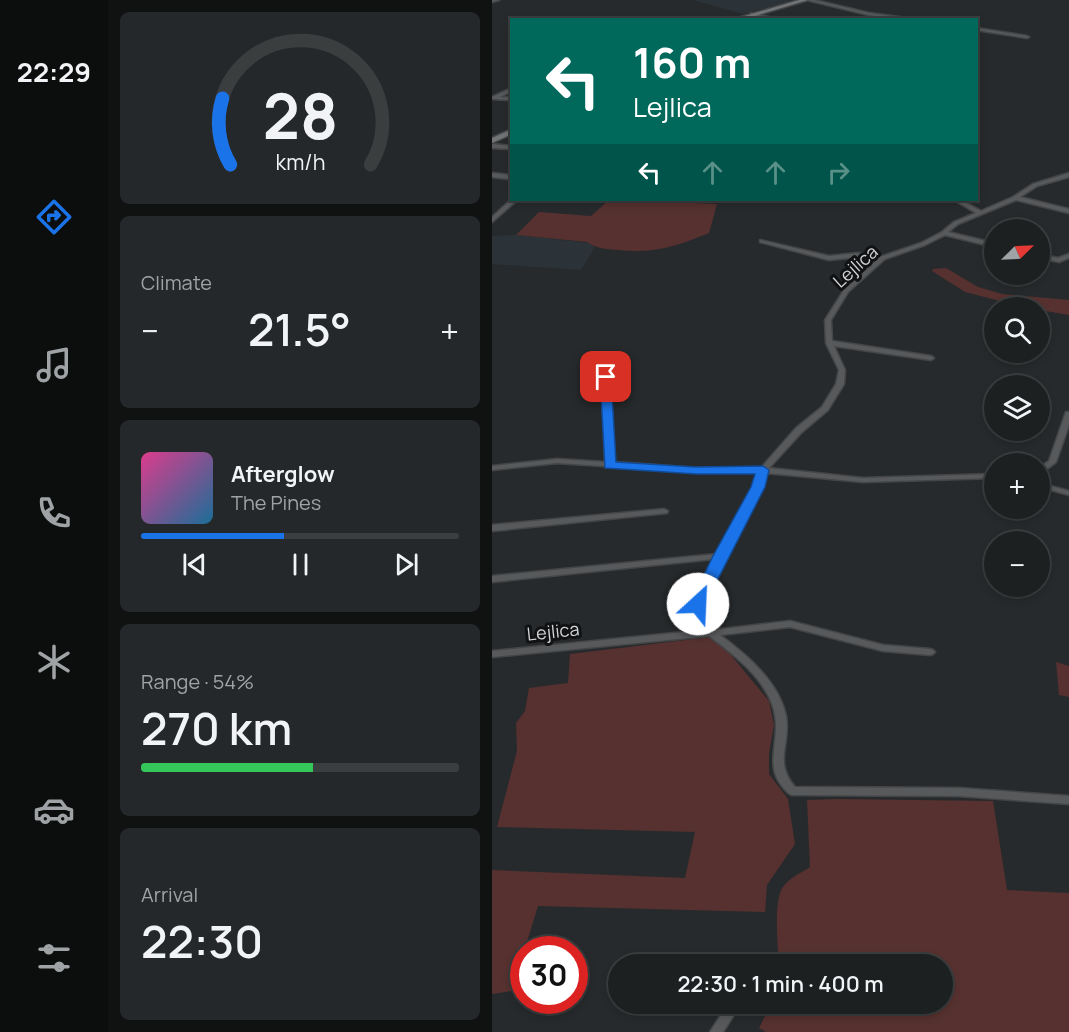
<!DOCTYPE html>
<html lang="en">
<head>
<meta charset="utf-8">
<style>
  :root { --surface:#1d2021; --page:#25282a; --text:#f1f3f6; --muted:#a0a3a5; --line:#3b3e3f; --accent:#1a73e8 }
  body { margin:0; font-family:Manrope,sans-serif; background:var(--page); color:var(--text); height:100vh; display:flex; flex-direction:column; font-size:22px; white-space:nowrap }
  * { box-sizing:border-box; margin:0 }
  p { font-size:20px; color:var(--muted) }
  .icon { flex:none; width:33px; height:33px; fill:none; stroke:currentColor; stroke-width:2; stroke-linecap:round; stroke-linejoin:round }
  .map { position:relative; flex:1; overflow:hidden }
  .panel { display:flex; flex-direction:column; gap:12px; padding:12px; background:#101212; width:384px }
  .panel>* { flex:none }
  .top-card { position:absolute; left:18px; top:18px; width:468px; height:183px; border-radius:0px; box-shadow:0 3px 9px #0003,0 0 0 2px var(--line); background:#00695c; color:#fff; overflow:hidden }
  .needle { width:39px; rotate:66deg }
  .buttons { position:absolute; left:492px; top:219px; display:grid; gap:12px }
  .buttons a { display:grid; place-items:center; width:66px; height:66px; border-radius:50%; background:var(--surface); box-shadow:0 3px 9px #0003,0 0 0 2px var(--line); font-size:30px }
  .speed { position:absolute; left:18px; top:936px; display:flex; gap:12px; font-size:30px; font-weight:700; text-align:center }
  .speed>* { display:grid; place-content:center; width:78px; height:78px; border-radius:50%; background:var(--surface); box-shadow:0 3px 9px #0003,0 0 0 2px var(--line); line-height:1 }
  .speed .limit { border:9px solid #d22; background:#fff; color:#111 }
  .pin { position:absolute; display:grid; place-items:center; width:51px; height:51px; color:#fff; margin:-26px; border-radius:12px; box-shadow:0 3px 9px #0006 }
  .me { position:absolute; width:66px; margin:-33px; rotate:25deg; stroke-linejoin:round; filter:drop-shadow(0 0 4px #0008) }
  .turn { display:flex; align-items:center; gap:21px; height:126px; padding:0 24px; font-size:27px }
  .turn .icon { width:78px; height:78px; stroke-width:2.5 }
  .turn b { display:block; font-size:42px; line-height:51px }
  .lanes { display:flex; align-items:center; height:57px; padding:0 24px; background:#0003; justify-content:center; gap:30px; direction:ltr }
  .lanes .off { opacity:.35 }
  .big { font-size:45px; font-weight:600; line-height:1.1 }
  .panel .card { flex:1; display:flex; flex-direction:column; justify-content:center; gap:9px; min-width:0; padding:0 21px; border-radius:9px; background:var(--page) }
  .panel .dial { align-items:center; gap:0 }
  .dial svg { height:156px; overflow:visible; fill:none; stroke:var(--line); stroke-width:7; stroke-linecap:round; text-anchor:middle }
  .dial text { fill:var(--text); stroke:none }
  .song { display:flex; align-items:center; gap:18px }
  .cover { width:72px; height:72px; border-radius:9px; background:linear-gradient(135deg,hsl(330 70% 55%),hsl(200 70% 35%)) }
  .played { height:6px; border-radius:3px; background:linear-gradient(90deg,var(--accent) 45%,var(--line) 45%) }
  .keys { display:flex; justify-content:space-around; direction:ltr }
  .heat { display:flex; justify-content:space-between; align-items:center; font-size:33px; direction:ltr }
  .charge { height:9px; border-radius:4px; background:linear-gradient(90deg,#34c759 54%,var(--line) 0) }
  .trip { position:absolute; left:116px; top:954px; width:345px; height:60px; border-radius:30px; background:var(--surface); box-shadow:0 3px 9px #0003,0 0 0 2px var(--line); font-weight:600; line-height:60px; text-align:center }
  main { display:flex; flex:1; min-height:0 }
  .tabs { display:flex; flex-direction:column; width:108px; justify-content:space-around; align-items:center; background:#0c0d0d; color:var(--muted) }
  .tabs .icon { width:42px; height:42px }
  .tabs .selected { color:var(--accent) }
  .tabs b { font-size:27px; color:var(--text) }
  .map>svg:first-child { display:block }
  .built { fill:#2b3339 }
  .green { fill:#56312f }
  .lines { fill:none; stroke-linecap:round; stroke-linejoin:round }
  .minor-casing { stroke:#434547; stroke-width:3 }
  .secondary-casing { stroke:#434547; stroke-width:3 }
  .minor { fill:#58595a; fill-rule:evenodd }
  .secondary { fill:#727475; fill-rule:evenodd }
  .route { fill:#1a73e8; stroke:#114b97; stroke-width:1.5 }
  .labels { text-anchor:middle; dominant-baseline:central; stroke-width:6; stroke-linejoin:round; paint-order:stroke }
  .street-label { font-size:18px; fill:#d3d4d6; stroke:#111213 }
</style>
</head>
<body>
<main>
<nav class="tabs">
<b>22:29</b>
<svg class="icon selected" aria-label="directions" viewBox="0 0 24 24"><path d="M12 3l9 9-9 9-9-9zM9 14v-3h6M13 9l2 2-2 2"/></svg>
<svg class="icon" aria-label="music" viewBox="0 0 24 24"><path d="M9 18V5l10-2v13"/><circle cx="6" cy="18" r="3"/><circle cx="16" cy="16" r="3"/></svg>
<svg class="icon" aria-label="phone" viewBox="0 0 24 24"><path d="M5 4h4l2 5-3 2q2 4 5 5l2-3 5 2v4C11 20 4 13 5 4z"/></svg>
<svg class="icon" aria-label="climate" viewBox="0 0 24 24"><path d="M12 3v18M4 7l16 10M4 17L20 7"/></svg>
<svg class="icon" aria-label="car" viewBox="0 0 24 24"><path d="M5 17H2v-5l4-1 3-4h7l3 4 3 1v5h-3M9 17h6M6 11h13"/><circle cx="7" cy="17" r="2"/><circle cx="17" cy="17" r="2"/></svg>
<svg class="icon" aria-label="filters" viewBox="0 0 24 24"><path d="M4 7h16M4 17h16"/><circle cx="9" cy="7" r="2"/><circle cx="15" cy="17" r="2"/></svg>
</nav>
<section class="panel">
<div class="card dial"><svg viewBox="0 0 100 80">
<path d="M14 69A42 42 0 1 1 86 69"/>
<path d="M14 69A42 42 0 0 1 10 35" stroke="#1a73e8"/>
<text x="50" y="56" font-size="32" font-weight="700">28</text>
<text x="50" y="72" font-size="11">km/h</text>
</svg></div>
<div class="card"><p>Climate</p>
<div class="heat"><a>−</a><b class="big">21.5°</b><a>+</a></div>
</div>
<div class="card">
<div class="song"><i class="cover"></i><div><b>Afterglow</b><p>The Pines</p></div></div>
<div class="played"></div>
<div class="keys"><svg class="icon" aria-label="previous" viewBox="0 0 24 24"><path d="M18 5L8 12l10 7zM5 5v14"/></svg><svg class="icon" aria-label="pause" viewBox="0 0 24 24"><path d="M8 5v14M16 5v14"/></svg><svg class="icon" aria-label="next" viewBox="0 0 24 24"><path d="M6 5l10 7-10 7zM19 5v14"/></svg></div>
</div>
<div class="card"><p>Range · 54%</p><b class="big">270 km</b><div class="charge"></div></div>
<div class="card"><p>Arrival</p><b class="big">22:30</b></div>
</section>
<div class="map">
<svg width="577" height="1032" viewBox="0 0 577 1032">
  <rect width="100%" height="100%" fill="#272a2c"/>
  <path class="built" d="M201,0h94l3,1 -47,13z
    M24,235l73,8 6,4 -14,23 -89,-6v-28z"/>
  <path class="green" d="M117,200l108,4 -8,29c-31,13 -56,21 -91,17 -11,-1 -21,-1 -31,-8l-71,-7 23,-23 52,4z
    M454,268l32,19 24,7 67,6v15l-29,-5v-2l-16,-1 -59,-15 -33,-21 1,-2z
    M219,637l15,12 43,52 5,24 -5,28v21l19,25 7,45 -28,41 -2,27 -227,-6 -26,85 -20,3v-124l193,8 10,-46 -198,-5 20,-76 -1,-28 9,-12 4,-23 39,-5 2,-29z
    M564,662l13,4v31l-10,-2z
    M346,799l155,2 14,89 62,3v139h-303l-7,-4 12,-24h171v-40h-163c-1,-17 -6,-63 4,-77 6,-9 18,-14 27,-20l-3,-67z"/>
  <g class="lines">
    <defs>
      <path id="minor" d="M0,0h7l-7,2z
        M315,0h7l55,13 52,7h-16l-36,-5z
        M259,13l26,6 1,1h-9l-19,-5z
        M484,28l51,8 2,1 -2,1 -51,-8z
        M20,88v3l-12,6 12,1v2l-20,-1v-2z
        M0,144l20,2v3l-20,-1z
        M0,173l17,2 3,2 -3,2 -17,-2z
        M577,173v4l-32,9 -17,11 49,12v4l-53,-13 -58,24 -10,8 46,11v4l-49,-12 -20,10 -40,14 -37,33 -17,28 1,21 99,15 3,2 -3,2 -97,-14 11,24 -1,14 -16,26 -26,22 -33,36 94,10 131,-4v4l-131,4 -97,-9 -4,14 -38,69 -21,48 11,26 76,-9 93,24 47,4 3,1 2,2 -2,2 -3,1 -47,-4 -93,-24 -70,8c27,20 59,47 66,81 5,28 -13,46 9,71l164,1 110,8v8l-110,-8 -167,-1c-5,-2 -7,-5 -10,-9 -15,-18 -6,-38 -6,-59 0,-7 -1,-15 -4,-23 -11,-29 -39,-50 -63,-68l-217,21v-6l213,-21 -12,-26 21,-45 -222,23v-6l225,-22 37,-67 4,-15h-62l-139,-9 -65,7v-4l65,-7 48,3 -3,-85 4,-2 4,2 3,85 83,6h65l35,-40 26,-21 14,-23 3,-14 -13,-27 -1,-23 19,-30 34,-31 -20,-2 -29,3 -69,-18v-2l69,16 29,-3 25,3 38,-13 21,-11 12,-10 22,-9 -20,-12v-1h5l20,11 32,-14 20,-13z
        M20,199l5,1 -25,22v-5z
        M548,254l18,4 11,-4v4l-10,4 -19,-4z
        M574,412h3v13l-13,37 -13,10h-3v-5l9,-6z
        M548,483l29,8v4l-29,-8z
        M172,509l4,2 -1,2 -175,18v-6z
        M271,957l4,1 2,4 -1,2h-12l3,-6z
        M236,1004h13l-18,28h-13z"/>
      <path id="secondary" d="M307,0h9l-67,20h-10z
        M20,129v5l-20,9v-5z"/>
    </defs>
    <use href="#minor" class="minor-casing"/>
    <use href="#secondary" class="secondary-casing"/>
    <use href="#minor" class="minor"/>
    <use href="#secondary" class="secondary"/>
  </g>
  <path class="route" d="M114,373l5,4 5,85 80,5 67,-1 6,4 -4,17 -62,121 -5,1 -8,-5 23,-48 38,-69 4,-13h-59l-91,-6 -5,-91z"/>
  <g class="labels">
    <g class="street-label">
      <text transform="translate(363 266) rotate(-42)">Lejlica</text>
      <text transform="translate(61 631) rotate(-6)">Lejlica</text>
    </g>
  </g>
</svg>
<div class="buttons">
<a><svg class="needle" viewBox="-14 -14 28 28"><path d="M0-13l5 13h-10z" fill="#e53935"/><path d="M0 13l5-13h-10z" fill="#a0a3a5"/></svg></a>
<a><svg class="icon" aria-label="search" viewBox="0 0 24 24"><circle cx="10" cy="10" r="6"/><path d="M15 15l6 6"/></svg></a>
<a><svg class="icon" aria-label="layers" viewBox="0 0 24 24"><path d="M12 4l9 5-9 5-9-5zM3 14l9 5 9-5"/></svg></a>
<a>+</a>
<a>−</a>
</div>
<div class="speed"><div class="limit">30</div></div>
<div class="pin" style="left:114px;top:377px;background:#d93025"><svg class="icon" aria-label="arrive" viewBox="0 0 24 24"><path d="M6 21V4h12l-3 4 3 4H6"/></svg></div>
<svg class="me" style="left:206px;top:604px" viewBox="-20 -20 40 40"><circle r="19" fill="#fff"/><path d="M0-13L10 11 0 6-10 11z" fill="#1a73e8"/></svg>
<div class="trip">22:30 · 1 min · 400 m</div>
<div class="top-card">
<div class="turn"><svg class="icon" aria-label="left" viewBox="0 0 24 24"><path d="M17 20v-9H6M10 6l-5 5 5 5"/></svg><div><b>160 m</b>Lejlica</div></div>
<div class="lanes"><svg class="icon" aria-label="left" viewBox="0 0 24 24"><path d="M17 20v-9H6M10 6l-5 5 5 5"/></svg><svg class="icon off" aria-label="ahead" viewBox="0 0 24 24"><path d="M12 20V5M6 11l6-6 6 6"/></svg><svg class="icon off" aria-label="ahead" viewBox="0 0 24 24"><path d="M12 20V5M6 11l6-6 6 6"/></svg><svg class="icon off" aria-label="right" viewBox="0 0 24 24"><path d="M7 20v-9h11M14 6l5 5-5 5"/></svg></div>
</div>
</div>
</main>
</body>
</html>
